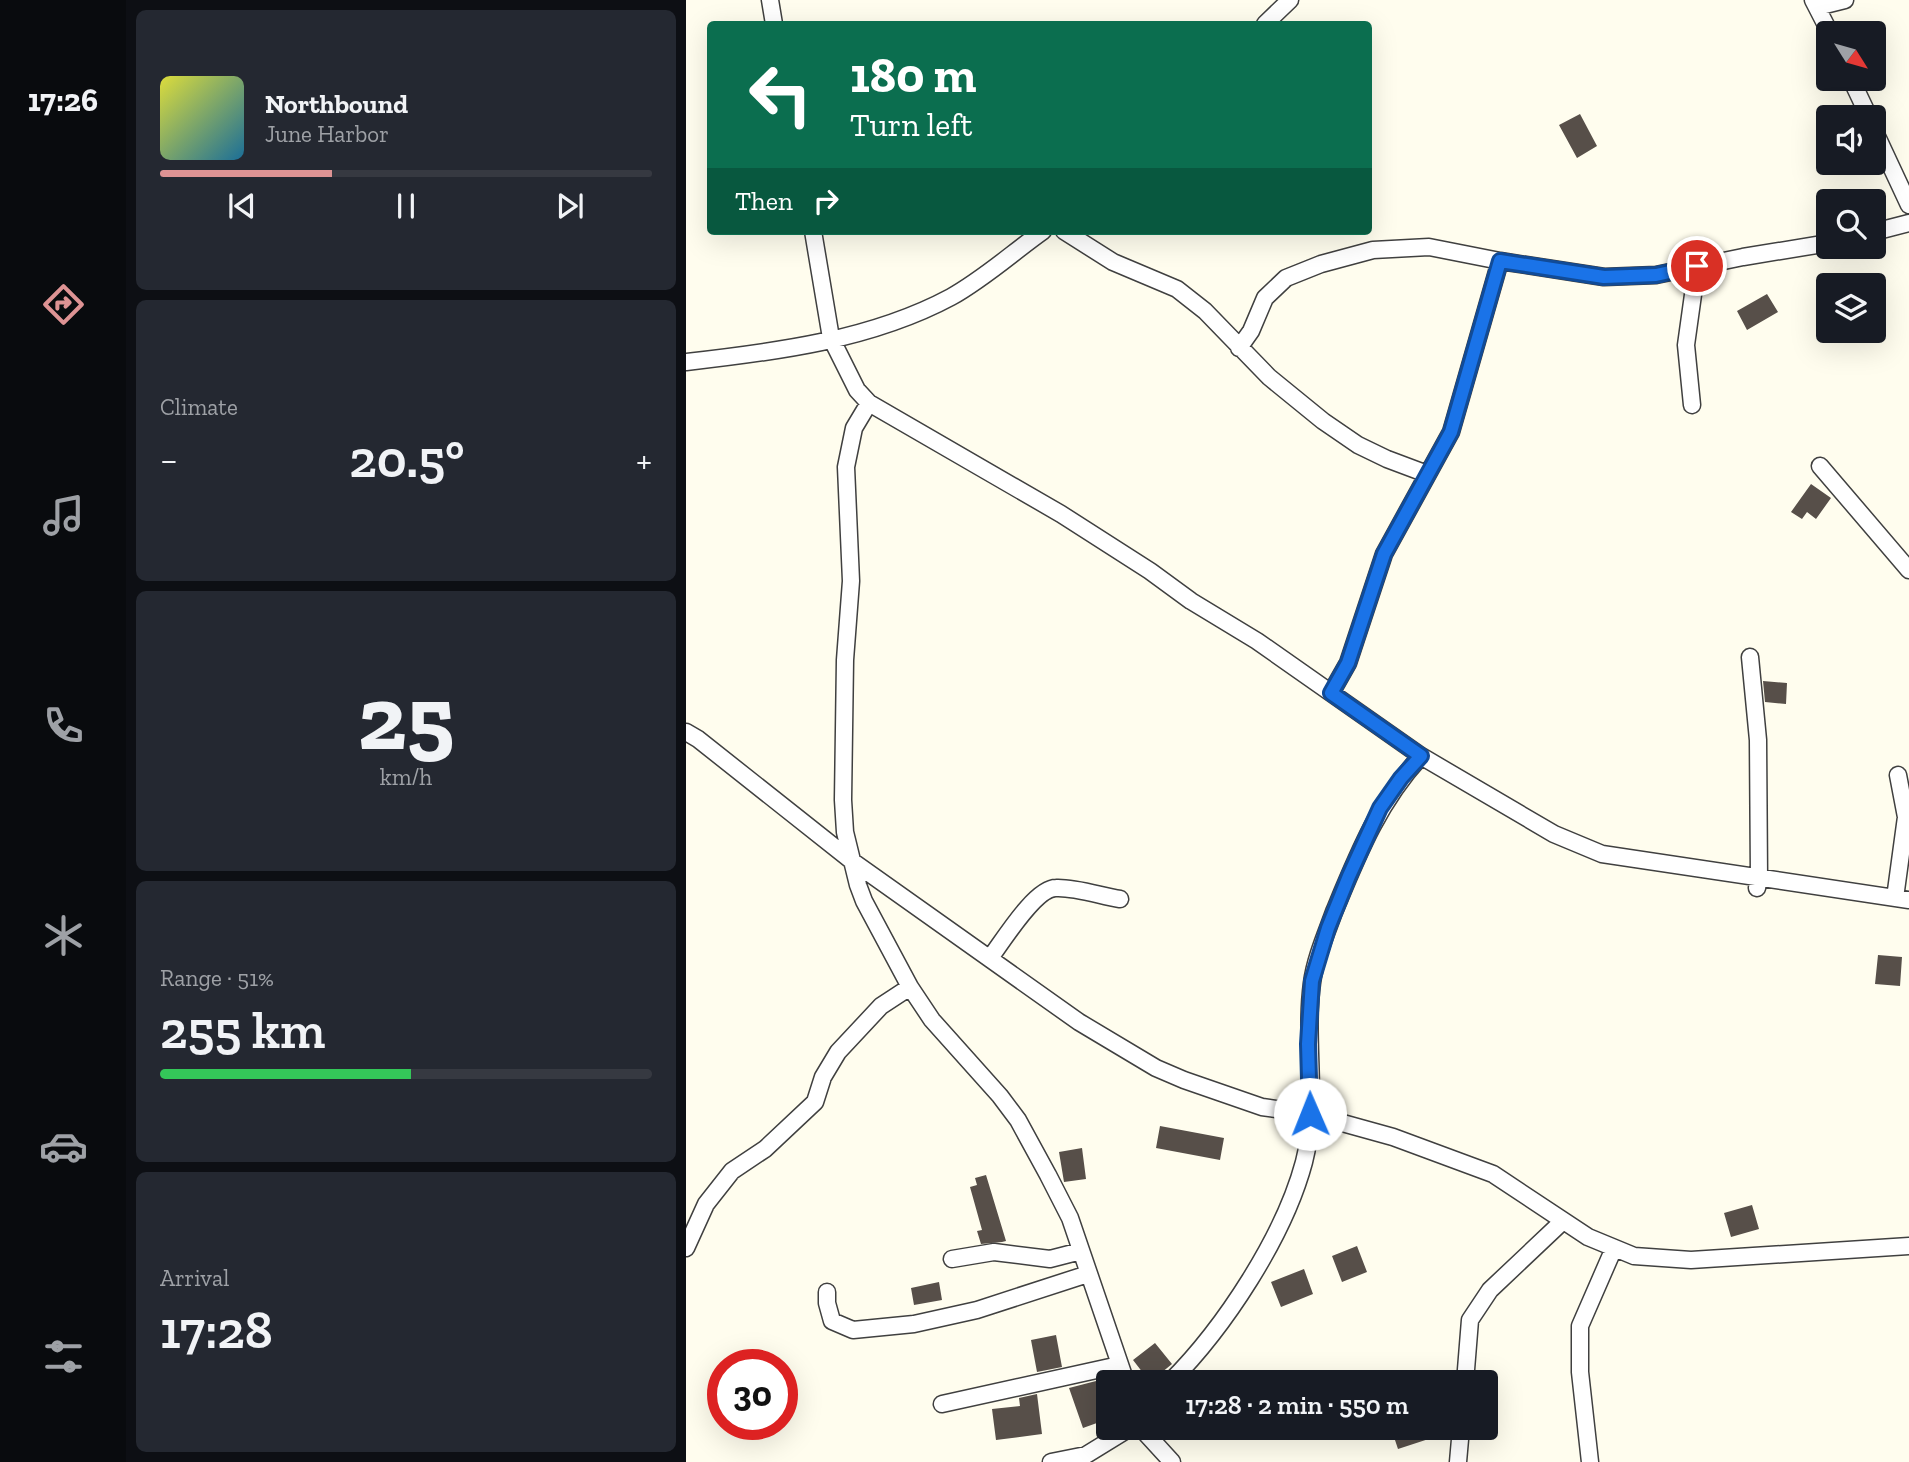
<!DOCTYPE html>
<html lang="en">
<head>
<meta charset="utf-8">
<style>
  :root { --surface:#171b24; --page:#242831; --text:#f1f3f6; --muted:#9ea1a6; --line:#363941; --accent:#de9394 }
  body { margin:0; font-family:"Zilla Slab",serif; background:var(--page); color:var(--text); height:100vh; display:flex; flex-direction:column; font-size:26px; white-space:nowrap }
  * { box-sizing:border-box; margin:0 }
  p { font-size:23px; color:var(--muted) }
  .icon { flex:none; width:38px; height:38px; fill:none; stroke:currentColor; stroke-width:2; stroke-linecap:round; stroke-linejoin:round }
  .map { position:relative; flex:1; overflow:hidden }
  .drawer { display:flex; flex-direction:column; gap:10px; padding:10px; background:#0d0f14; width:560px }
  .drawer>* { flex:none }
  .guide { position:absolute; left:21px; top:21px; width:665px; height:214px; border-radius:7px; box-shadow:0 7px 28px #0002; background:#0b6e4f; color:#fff; overflow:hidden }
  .needle { width:46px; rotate:127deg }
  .tools { position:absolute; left:1130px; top:21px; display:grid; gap:14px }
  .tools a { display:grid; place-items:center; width:70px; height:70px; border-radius:7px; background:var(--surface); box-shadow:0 7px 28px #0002; font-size:35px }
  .speed { position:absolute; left:21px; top:1349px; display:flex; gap:14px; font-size:35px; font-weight:700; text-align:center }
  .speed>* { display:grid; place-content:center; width:91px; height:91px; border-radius:50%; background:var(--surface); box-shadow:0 7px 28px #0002; line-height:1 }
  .speed .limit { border:10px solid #d22; background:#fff; color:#111 }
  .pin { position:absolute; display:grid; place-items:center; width:60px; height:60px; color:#fff; margin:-30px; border:4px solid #fff; border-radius:50%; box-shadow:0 2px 7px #0007 }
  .me { position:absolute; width:77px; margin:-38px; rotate:359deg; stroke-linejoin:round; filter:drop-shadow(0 0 5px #0008) }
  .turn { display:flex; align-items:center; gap:24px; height:147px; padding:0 28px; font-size:32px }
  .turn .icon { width:91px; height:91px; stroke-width:2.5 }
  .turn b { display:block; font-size:49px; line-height:60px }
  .then { display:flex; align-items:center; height:66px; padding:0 28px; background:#0003; gap:14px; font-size:26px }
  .big { font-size:52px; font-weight:600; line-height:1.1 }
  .drawer .card { flex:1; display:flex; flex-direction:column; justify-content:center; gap:10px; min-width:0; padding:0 24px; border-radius:10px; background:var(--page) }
  .drawer .dial { align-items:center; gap:0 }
  .dial b { font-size:91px; line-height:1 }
  .song { display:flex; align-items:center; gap:21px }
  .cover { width:84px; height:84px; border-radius:10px; background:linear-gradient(135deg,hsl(60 70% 55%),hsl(200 70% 35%)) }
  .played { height:7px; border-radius:4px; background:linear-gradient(90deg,var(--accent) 35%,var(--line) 35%) }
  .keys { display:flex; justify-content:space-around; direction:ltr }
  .heat { display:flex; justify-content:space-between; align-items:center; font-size:38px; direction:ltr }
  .charge { height:10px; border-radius:5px; background:linear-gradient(90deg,#34c759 51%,var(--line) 0) }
  .trip { position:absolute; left:410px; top:1370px; width:402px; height:70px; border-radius:7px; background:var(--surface); box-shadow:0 7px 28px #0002; font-weight:600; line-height:70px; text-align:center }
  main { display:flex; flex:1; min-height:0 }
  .menu { display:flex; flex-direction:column; width:126px; justify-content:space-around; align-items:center; background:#090b0e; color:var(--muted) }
  .menu .icon { width:49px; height:49px }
  .menu .active { color:var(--accent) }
  .menu b { font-size:32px; color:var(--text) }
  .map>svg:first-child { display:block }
  .building { fill:#574f49 }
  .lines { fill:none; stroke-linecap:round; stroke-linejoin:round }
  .minor-casing { stroke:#404040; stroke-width:19 }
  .minor { stroke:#fff; stroke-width:16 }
  .route-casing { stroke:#114b97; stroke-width:18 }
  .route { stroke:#1a73e8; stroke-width:12 }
</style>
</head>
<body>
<main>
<nav class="menu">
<b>17:26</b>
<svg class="icon active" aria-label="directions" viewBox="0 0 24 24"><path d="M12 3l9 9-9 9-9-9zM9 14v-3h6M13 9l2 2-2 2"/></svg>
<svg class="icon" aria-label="music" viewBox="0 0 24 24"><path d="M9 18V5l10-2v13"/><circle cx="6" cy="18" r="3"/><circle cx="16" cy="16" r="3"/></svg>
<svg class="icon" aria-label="phone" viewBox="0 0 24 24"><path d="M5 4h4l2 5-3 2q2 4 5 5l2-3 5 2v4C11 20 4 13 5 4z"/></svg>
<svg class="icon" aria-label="climate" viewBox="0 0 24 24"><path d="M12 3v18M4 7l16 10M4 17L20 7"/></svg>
<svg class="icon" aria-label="car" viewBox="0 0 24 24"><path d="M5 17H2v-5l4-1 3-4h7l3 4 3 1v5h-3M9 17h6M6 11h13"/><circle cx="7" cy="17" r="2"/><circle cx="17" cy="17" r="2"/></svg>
<svg class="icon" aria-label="filters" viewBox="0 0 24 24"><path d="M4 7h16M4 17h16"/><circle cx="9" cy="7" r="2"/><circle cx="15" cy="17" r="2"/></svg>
</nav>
<section class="drawer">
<div class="card">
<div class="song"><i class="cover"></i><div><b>Northbound</b><p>June Harbor</p></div></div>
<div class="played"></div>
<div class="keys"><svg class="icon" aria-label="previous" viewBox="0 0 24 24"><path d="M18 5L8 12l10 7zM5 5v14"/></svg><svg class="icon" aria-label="pause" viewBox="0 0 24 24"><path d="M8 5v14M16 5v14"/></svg><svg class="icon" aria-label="next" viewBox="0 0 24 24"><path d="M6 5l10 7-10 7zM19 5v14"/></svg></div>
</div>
<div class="card"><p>Climate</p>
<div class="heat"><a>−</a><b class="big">20.5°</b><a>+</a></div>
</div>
<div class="card dial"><b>25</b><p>km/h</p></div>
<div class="card"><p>Range · 51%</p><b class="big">255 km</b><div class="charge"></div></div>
<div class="card"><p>Arrival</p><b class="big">17:28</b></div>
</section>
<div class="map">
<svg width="1223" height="1462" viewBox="0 0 1223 1462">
  <rect width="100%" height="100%" fill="#fffdee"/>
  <path class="building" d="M894,114l17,32 -20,12 -18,-33z
    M1081,294l11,18 -31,18 -10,-19z
    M1125,484l20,14 -15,21 -9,-7 -5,7 -11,-7z
    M1077,681l24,2 -1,21 -21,-2z
    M1192,955l24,2 -2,29 -25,-2z
    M474,1126l64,12 -4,22 -64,-12z
    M396,1148l4,31 -22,3 -5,-30z
    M300,1175l20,66 -4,1 -21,2 -4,-13 5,-1 -12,-43 7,-2 -2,-7z
    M1066,1205l7,24 -28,8 -7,-24z
    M671,1246l10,26 -25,10 -10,-26z
    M618,1269l9,25 -32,13 -10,-25z
    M253,1282l3,18 -28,5 -3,-17z
    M370,1335l6,32 -25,5 -6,-32z
    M469,1343l17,21 -22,18 -17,-22z
    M410,1381l12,31v7l-25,9 -14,-40z
    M351,1394l5,40 -46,6 -4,-31 28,-3 -1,-8z
    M705,1428h59v4l-52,17z"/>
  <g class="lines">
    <defs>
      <path id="minor" d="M84,0l4,24
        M1127,0l17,33
        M1131,7l28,-7
        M579,24l25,-24
        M1165,79l18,38
        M1188,130l35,75
        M127,231l18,107 26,52 12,13 192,111 89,57 41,30 66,40 164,115 133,78 48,20 307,46
        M378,231l49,31 64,27 28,22 64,66 54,44 35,24 29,14 40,15
        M1188,232l35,-9
        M553,348l12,-17 14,-33 21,-20 35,-14 52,-14 56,-3 71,14 104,16 52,-2 87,-18 86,-14
        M0,362c89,-10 185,-22 265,-65 34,-19 61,-44 92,-66
        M183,403l-15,25 -8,39 5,114 -6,79 -2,140 2,32 13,53 6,16 46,86 22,33 68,76 18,24 30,55 22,43 56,164
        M1006,405l-6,-60 11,-79
        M1134,466l89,104
        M1064,657l8,83 1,137 -2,11
        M645,693l17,-30 36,-109 67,-122 49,-171
        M0,732l12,7 154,122 227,161 77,46 28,12 78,27 48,7 83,23 100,37 95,63 46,19 57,4 218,-14
        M1209,898l11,-81 -8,-42
        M304,958c13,-17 45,-70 66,-70 19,-1 45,8 64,11
        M0,1248l20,-44 26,-33 33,-22 50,-47 8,-25 15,-25 43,-46 29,-19
        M266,1259l42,-7 56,7 31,-8
        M141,1292v11l5,18 21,9 61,-6 63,-14 111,-36
        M484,1382c54,-54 114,-145 134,-220 15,-58 0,-120 8,-179 3,-24 14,-49 22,-71 24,-58 44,-109 87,-156
        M779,1382l5,-62 20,-30 73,-69
        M256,1404l177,-39
        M455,1428l31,34
        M365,1462l35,-7 44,-27
        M772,1462l3,-34
        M904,1462l-10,-90v-46l34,-78"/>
    </defs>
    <use href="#minor" class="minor-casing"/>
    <use href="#minor" class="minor"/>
  </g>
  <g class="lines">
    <defs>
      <path id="route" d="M624,1114l-2,-70 4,-63 16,-53 21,-52 31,-68 21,-30 20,-22 -90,-63 17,-30 36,-109 67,-122 49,-171 104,16 52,-2 41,-9"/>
    </defs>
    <use href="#route" class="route-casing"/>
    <use href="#route" class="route"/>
  </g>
</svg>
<div class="tools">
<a><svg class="needle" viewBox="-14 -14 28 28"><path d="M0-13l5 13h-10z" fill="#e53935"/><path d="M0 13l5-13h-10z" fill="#9ea1a6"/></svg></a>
<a><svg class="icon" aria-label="sound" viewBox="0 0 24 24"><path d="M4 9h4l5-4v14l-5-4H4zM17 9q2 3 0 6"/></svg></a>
<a><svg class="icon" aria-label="search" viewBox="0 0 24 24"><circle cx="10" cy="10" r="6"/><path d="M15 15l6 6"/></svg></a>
<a><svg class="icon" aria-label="layers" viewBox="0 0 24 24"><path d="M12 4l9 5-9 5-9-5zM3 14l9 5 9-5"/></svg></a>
</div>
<div class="speed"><div class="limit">30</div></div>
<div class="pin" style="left:1011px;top:266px;background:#d93025"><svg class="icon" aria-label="arrive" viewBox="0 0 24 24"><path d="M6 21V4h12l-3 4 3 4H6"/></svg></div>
<svg class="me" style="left:624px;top:1114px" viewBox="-20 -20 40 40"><circle r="19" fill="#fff"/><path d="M0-13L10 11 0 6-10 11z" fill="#1a73e8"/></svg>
<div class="trip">17:28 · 2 min · 550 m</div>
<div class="guide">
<div class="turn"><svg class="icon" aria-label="left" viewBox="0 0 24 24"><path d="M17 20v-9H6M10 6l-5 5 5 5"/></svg><div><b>180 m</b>Turn left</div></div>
<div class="then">Then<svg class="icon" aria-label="right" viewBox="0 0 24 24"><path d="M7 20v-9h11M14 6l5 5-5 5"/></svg></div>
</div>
</div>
</main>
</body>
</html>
